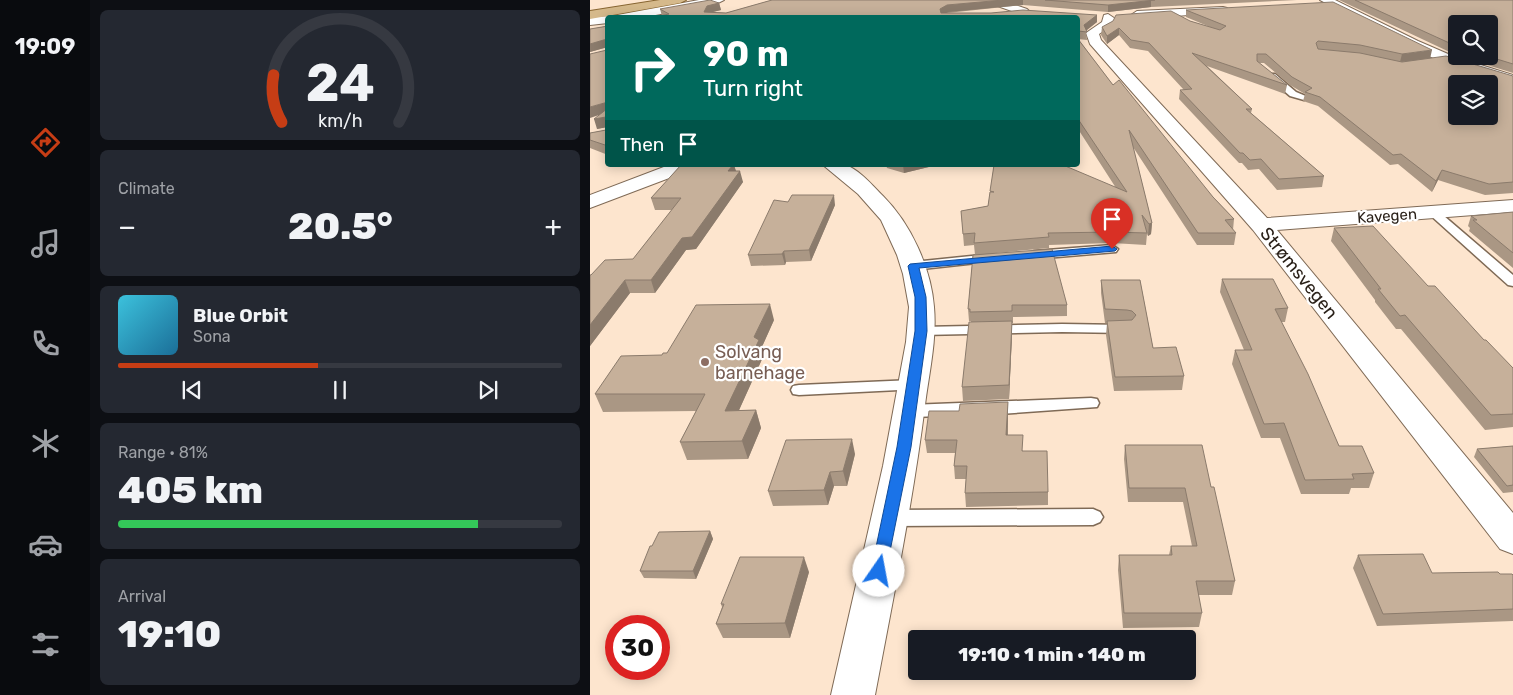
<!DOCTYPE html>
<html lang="en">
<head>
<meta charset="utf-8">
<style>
  :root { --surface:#171b24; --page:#242831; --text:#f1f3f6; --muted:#9ea1a6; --line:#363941; --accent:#c63d15 }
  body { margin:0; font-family:Rubik,sans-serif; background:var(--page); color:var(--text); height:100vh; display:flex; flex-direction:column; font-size:19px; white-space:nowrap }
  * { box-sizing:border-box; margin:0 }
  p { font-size:16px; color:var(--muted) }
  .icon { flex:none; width:28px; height:28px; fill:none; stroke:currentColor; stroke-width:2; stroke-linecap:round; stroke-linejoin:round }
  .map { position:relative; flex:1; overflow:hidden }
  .drawer { display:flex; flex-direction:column; gap:10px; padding:10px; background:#0d0f14; width:500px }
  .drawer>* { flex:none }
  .guide { position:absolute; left:15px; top:15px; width:475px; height:152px; border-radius:5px; box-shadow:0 2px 12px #0003; background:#00695c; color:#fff; overflow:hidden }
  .tools { position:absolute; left:858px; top:15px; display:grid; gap:10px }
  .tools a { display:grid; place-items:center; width:50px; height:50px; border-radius:5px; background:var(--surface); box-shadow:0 2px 12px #0003; font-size:25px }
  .speed { position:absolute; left:15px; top:615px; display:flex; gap:10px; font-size:25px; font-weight:700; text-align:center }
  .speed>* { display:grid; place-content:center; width:65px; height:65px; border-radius:50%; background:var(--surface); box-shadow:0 2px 12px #0003; line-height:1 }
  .speed .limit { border:8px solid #d22; background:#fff; color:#111 }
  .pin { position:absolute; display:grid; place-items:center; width:42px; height:42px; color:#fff; margin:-51px -21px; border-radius:50% 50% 50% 0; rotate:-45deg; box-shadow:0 0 5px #0007 }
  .pin .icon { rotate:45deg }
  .me { position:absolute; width:55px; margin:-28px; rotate:12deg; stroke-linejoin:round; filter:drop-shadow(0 0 4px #0008) }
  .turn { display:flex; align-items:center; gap:18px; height:105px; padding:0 15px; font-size:22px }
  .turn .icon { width:65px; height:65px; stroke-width:2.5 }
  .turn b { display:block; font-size:35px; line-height:42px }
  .then { display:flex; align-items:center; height:48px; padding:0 15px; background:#0003; gap:10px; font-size:19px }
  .big { font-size:38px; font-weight:800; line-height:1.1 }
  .drawer .widget { flex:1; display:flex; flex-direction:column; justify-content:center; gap:8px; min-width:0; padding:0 18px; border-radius:8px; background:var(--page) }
  .drawer .dial { align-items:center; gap:0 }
  .dial svg { height:130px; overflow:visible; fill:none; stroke:var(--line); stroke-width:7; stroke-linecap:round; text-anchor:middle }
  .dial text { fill:var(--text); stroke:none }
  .song { display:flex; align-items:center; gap:15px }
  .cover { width:60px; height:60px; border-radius:8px; background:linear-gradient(135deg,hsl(190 70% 55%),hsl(200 70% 35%)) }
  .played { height:5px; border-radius:2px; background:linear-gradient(90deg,var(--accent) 45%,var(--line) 45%) }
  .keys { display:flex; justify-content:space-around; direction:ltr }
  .heat { display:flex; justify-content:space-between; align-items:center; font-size:28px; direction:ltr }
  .charge { height:8px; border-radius:4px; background:linear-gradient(90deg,#34c759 81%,var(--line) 0) }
  .trip { position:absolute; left:318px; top:630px; width:288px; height:50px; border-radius:5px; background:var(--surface); box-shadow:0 2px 12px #0003; font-weight:800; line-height:50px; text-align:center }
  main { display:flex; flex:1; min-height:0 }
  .tabs { display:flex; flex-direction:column; width:90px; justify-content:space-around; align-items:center; background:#090b0e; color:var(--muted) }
  .tabs .icon { width:35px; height:35px }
  .tabs .active { color:var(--accent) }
  .tabs b { font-size:22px; color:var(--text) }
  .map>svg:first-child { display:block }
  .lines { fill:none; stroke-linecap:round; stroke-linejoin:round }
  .lane-casing { stroke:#7f6a56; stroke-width:3 }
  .street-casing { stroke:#7f6a56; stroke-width:2 }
  .primary-casing { stroke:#876531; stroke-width:2 }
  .lane { fill:#fff; fill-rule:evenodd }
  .street { fill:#fff; fill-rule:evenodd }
  .primary { fill:#d5b98b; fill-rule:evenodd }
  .wall { fill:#aa9784 }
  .shaded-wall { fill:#8b7b6c }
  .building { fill:#c6b09a; stroke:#8b7b6c; fill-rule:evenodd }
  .route { fill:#1a73e8; stroke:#114b97 }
  .education-dot { fill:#8d6e63; stroke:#fff; stroke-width:2 }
  .labels { text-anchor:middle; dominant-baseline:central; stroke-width:4.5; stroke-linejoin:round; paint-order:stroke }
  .far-street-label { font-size:15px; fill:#2a2119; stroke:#fff }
  .street-label { font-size:18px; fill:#2a2119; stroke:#fff }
  .education-label { font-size:18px; fill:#785e54; stroke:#fff; text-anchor:start }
</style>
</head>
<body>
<main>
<nav class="tabs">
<b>19:09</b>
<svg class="icon active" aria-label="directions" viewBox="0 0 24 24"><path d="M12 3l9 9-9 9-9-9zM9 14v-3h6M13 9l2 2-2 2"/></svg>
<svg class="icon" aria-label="music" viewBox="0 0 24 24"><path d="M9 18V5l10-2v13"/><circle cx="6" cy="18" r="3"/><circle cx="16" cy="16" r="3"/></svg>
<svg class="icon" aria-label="phone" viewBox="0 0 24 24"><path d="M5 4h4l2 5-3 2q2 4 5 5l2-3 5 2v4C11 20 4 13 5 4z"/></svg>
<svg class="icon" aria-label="climate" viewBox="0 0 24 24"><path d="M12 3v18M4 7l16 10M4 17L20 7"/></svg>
<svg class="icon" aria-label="car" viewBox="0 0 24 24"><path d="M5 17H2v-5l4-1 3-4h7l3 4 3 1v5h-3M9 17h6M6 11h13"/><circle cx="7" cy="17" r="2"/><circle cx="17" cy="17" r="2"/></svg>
<svg class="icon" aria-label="filters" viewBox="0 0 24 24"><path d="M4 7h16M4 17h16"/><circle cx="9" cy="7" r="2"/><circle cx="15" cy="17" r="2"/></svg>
</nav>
<section class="drawer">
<div class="widget dial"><svg viewBox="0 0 100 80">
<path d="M14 69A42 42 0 1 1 86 69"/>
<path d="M14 69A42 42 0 0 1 9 40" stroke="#c63d15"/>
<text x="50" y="56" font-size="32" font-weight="700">24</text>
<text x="50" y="72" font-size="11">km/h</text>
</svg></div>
<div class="widget"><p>Climate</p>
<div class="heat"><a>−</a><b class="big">20.5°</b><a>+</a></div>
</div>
<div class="widget">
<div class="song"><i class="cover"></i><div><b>Blue Orbit</b><p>Sona</p></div></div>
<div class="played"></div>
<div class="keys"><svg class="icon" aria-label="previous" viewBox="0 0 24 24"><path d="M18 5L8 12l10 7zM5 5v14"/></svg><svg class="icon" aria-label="pause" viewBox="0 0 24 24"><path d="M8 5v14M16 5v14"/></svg><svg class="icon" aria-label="next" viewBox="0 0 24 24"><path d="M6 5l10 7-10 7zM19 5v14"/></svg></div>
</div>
<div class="widget"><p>Range · 81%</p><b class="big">405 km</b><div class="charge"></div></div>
<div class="widget"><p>Arrival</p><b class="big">19:10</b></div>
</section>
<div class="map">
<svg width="923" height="695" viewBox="0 0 923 695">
  <rect width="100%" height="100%" fill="#fde5ce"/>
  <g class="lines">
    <defs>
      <path id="lane" d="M679,74h6l21,18 12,5 -4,3 -14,-4 -21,-18z
        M843,209l4,1 76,65v11l-5,-1 -79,-71 -2,-2 2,-2z
        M522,245l6,4 -2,3 -82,7 -6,-4 6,-4z
        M401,254l6,4 -2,3 -82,9 -6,-4 6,-4z
        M472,324l64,1 5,1 2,3 -2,3 -5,1 -64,-1 -141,3 -5,-1 -2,-3 2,-3 5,-1z
        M323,380l6,1 2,4 -2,4 -120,6 -6,-1 -2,-4 2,-4 6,-1z
        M501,398l6,1 2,4 -2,4 -112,8 -76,2 -6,-2 -2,-4 2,-4 6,-2z
        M503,509l7,3 3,5 -3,5 -7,3 -204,1 -7,-3 -3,-5 3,-5 7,-3z"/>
      <path id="street" d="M109,0h25l-6,3 -78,15h-32v5l-18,2v-8l22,-1z
        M394,0h17l26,9 2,2 -6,4 -37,-13z
        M730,0h15l83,41 37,16 58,18v9l-68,-21 -37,-16z
        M633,7l4,1 2,2 -2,2 -90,7 -6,-4 6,-4z
        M518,14l6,4v6l-15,10 2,6 166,178 246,-18v12l-236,18 236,283v41l-13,-5 -247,-319 -163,-186 -4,-11 16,-11 2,-7z
        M79,165h26l-2,4 -103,39v-13z
        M233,165c6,0 16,-2 22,0 14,4 28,21 38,31 28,28 48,72 51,111 3,33 -5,66 -9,98 -12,97 -32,194 -50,290h-44l52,-229 23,-124 3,-35 -6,-33 -6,-19 -16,-35 -23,-26z"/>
      <path id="primary" d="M70,0h26l-6,3 -90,16v-8z"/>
    </defs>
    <use href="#lane" class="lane-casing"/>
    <use href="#street" class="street-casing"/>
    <use href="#primary" class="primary-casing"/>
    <use href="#lane" class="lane"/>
    <use href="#street" class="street"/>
    <use href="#primary" class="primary"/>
  </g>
  <path class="wall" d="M182,0h525l-146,7 -43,5 -85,-7 -76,8 150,2v7l-11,9 1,9 -9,-1 35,46 100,112 21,22 -1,11 3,3 -2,12h-37l-64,-98 19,76 -1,11 -3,2 -1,-2 -1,11 -34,-2 -63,2v3l-74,7 -1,-10 -10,1 -3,-35 27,-5 6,-41 122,23 -38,-59v-111l-416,-2 -2,-7 59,-6 2,7 -9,2 14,1z
    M749,0h174v73l-54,-17h30l-33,-32v31z
    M596,10l244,48 83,18v117l-28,2 -47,-15 -6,12 -34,-28 -8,1 -72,-59 -15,-5 2,-7 -15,-9 -26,-22h-5l28,22 -2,9 -78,-28 45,43 -1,4 73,63 -2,11 -45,3 -18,-21 -11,1 -6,-7h-3l-60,-64 1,-9h4l-36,-39 -18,-3 -11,-13 -12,9 -6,-9 1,-8 88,-6 20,6 -24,-10z
    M18,26v129l-18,-7v-15l16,-3v-3l-9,2 10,-79v-3l-17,5v-23z
    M91,165h53l2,6 7,11 -47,67 -10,1 -31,43h-25l-40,53v-71l43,-16 39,-49h-17l-4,-12z
    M296,165h51l-33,8 -17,-5z
    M198,202l47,3 -24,56 -25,1 -1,3 -34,1 -3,-11z
    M923,212v56l-44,-37 1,-3 -2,-2 3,-10z
    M744,228l94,58 85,82v59l-28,3 -84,-101h-5l-21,-27v-2l-44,-59z
    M383,255l94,50v11l-54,1v6h-1v12l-3,64 -46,2 -1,-14 9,-65v-1h-2l-1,-12z
    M632,279l66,29 -3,14h-4l58,124 35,27 -5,15h-18l-2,6h-48l-21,-56h-19l-29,-74 3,-14h9l-24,-58z
    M511,280h39l13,68 31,28 -2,14 -68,1 -8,-56 1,-12h-2l-4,-30z
    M184,320l-13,29 2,8 -24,53h17l5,18 -13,31 -61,1 -7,-18 16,-31 -93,1 -8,-18 72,-41z
    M418,402v33l15,16 25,41v13l-82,2 -1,-14 1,-14h-11l-1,-13 1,-13h-28l-2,-13 34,-29z
    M535,445l86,42 24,94 -3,14h-34l4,18 -3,14 -76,1 -5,-58 1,-15h50l2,-9h21l-9,-44h-55l-4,-43z
    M923,446v46l-10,1 -29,-36 3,-8z
    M265,454l-8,32h-13l-6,19 -55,1 -5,-15z
    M120,531l3,8 -17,40 -52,-1 -4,-7z
    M768,555l74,18 68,1 13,1v46l-136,5 -24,-58z
    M219,572l-19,66h-67l-7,-14 6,-17 -1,-3z"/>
  <path class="shaded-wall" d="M413,0h20v5l-75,7 -7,4 -1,-7 7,-4z
    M561,0v7l-43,5v-7z
    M129,3l2,7 -12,3 -5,-1 3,-6z
    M507,15v7l-13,10v-7z
    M529,28v7l-12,9v-8z
    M17,39l1,8 -18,5v-8z
    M842,50l-2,9 -30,3 2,-8z
    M18,102v10l-18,6v-11z
    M16,117l2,10 -11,2 -3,-10z
    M143,165h1l3,10 -9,-4z
    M313,165h34l-33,8z
    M852,170l-4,10 -6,12 4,-11z
    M150,171l3,11 -47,67 -10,1 -31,43 -4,-13 31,-42z
    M244,195l1,10 -24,56 -2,-11z
    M562,223l-1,11 -3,2 1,-12z
    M194,251l2,11 -1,3 -3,-11z
    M35,280l5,13 -40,53v-21z
    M180,304l4,16 -13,29 2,8 -32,71 -6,-17 29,-74z
    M422,321v14l-3,64v-14z
    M418,402v13l-1,34 -1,-14z
    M166,410l5,18 -13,31 -6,-18z
    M262,439l3,15 -8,32 -4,-15z
    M240,472l4,14 -6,19 -4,-15z
    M120,531l3,8 -17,40 -3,-8z
    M214,557l5,15 -19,66 -5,-15z"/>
  <path class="building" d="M120,0l9,3 -12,3 -3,6 22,1 46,-13h231l-56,5 -7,4 1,4h50l32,-3 74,5 -13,10 3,7 -9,-1v-13h-427l18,-4 -9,-5z
    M455,0h110l-47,5z
    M765,0h158v64l-26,-8h2v-32h-33v22z
    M743,2l99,48 -30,4 -42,-9 -42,-4 -2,2 2,6 42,4 42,9 44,-6 67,20v106l-24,2 -47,-14 -6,11 -35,-27 -8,1 -73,-58 -15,-5 7,-4 -20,-11 -26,-23h-9v7l30,24 -95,-32 60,56h-6l78,67 -45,3 -18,-20 -11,1 -7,-7h-3l-60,-63 12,-1 -43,-46 -18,-3 -12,-12 -12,8 -5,-9 11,-6 3,-6 55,-4 19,10 30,9 6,-4 -40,-16zM866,84h33v32h-33z
    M18,26v76l-18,5v-53l17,-4v-11l-17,5v-15z
    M488,39l35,46 6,-5 94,117 21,22 -9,1 11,13h-38l-69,-103 23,93 -3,1 -7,-9 5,18 -35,-1 -64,1 1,4 -75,6 1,-10 -12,1 -2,-23 27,-5 2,-14h4l-4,-1 4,-26h69l64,27 -49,-73z
    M18,108v38l-18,-6v-7l16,-3v-13l-12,2z
    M91,165h52l-5,6h12l-48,66 -10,1 -31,42h-26l-35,45v-50h1l14,-15 28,-1 48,-61h-30z
    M202,195h42l-25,55 -25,1 -2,3 -34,1 26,-55 14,2z
    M923,212v41l-40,-33h4l-6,-4z
    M783,226l55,60h7l49,54h2l27,28v46l-22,1 -86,-100 -5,1 -22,-27h3l-47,-61z
    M462,249l15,56h-55v6l-42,1v-3h-2l5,-54z
    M632,279h51l15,29 -13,1 33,65 31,72h23l12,27 -22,1 2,5 -49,1 -21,-57 -20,1 -29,-74h17z
    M511,280h39l13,68 23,-1 8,29 -69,1 -8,-56 25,-1 4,-5 -4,-4 -5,-1 -22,-1z
    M180,304l-16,33 5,3 -34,71 31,-1 -14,31 -62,1 25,-48h-110l26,-38 41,-1 1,-2h4l29,-48z
    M422,321l-3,64 -47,2 7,-65z
    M418,402l-2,33h17l-1,16h25l1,41 -83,1 2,-27h-13l3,-26h-32l4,-29h30l1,-7z
    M262,439l-9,32 -13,1 -6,18 -56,1 18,-51z
    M535,445h77l9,42h3l21,94h-39l6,32h-78l-5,-58h53l-1,-9h26l-12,-58h-56z
    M923,446v39l-6,1 -30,-37z
    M120,531l-17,40h-53l10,-25h2l7,-14z
    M833,554l9,19 66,-1 2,2h12l1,1v34l-130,5 -25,-59z
    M150,557h64l-19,66 -69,1 8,-20h-3z"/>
  <path class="route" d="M522,246l5,3 -2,2 -196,17 7,29 1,34 -16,116 -25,124 -2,5 -5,2 -6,-2 -2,-5 26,-124 18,-116v-34l-7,-31 2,-2z"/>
  <circle class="education-dot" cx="115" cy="362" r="5"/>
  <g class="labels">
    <g class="far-street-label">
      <text transform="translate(797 216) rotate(-4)">Kavegen</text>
    </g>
    <g class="street-label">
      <text transform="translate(709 273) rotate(51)">Strømsvegen</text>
    </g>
    <g class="education-label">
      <text x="125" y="352">Solvang<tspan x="125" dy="21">barnehage</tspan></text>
    </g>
  </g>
</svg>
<div class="tools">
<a><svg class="icon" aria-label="search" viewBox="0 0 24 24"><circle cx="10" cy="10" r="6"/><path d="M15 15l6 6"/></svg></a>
<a><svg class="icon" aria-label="layers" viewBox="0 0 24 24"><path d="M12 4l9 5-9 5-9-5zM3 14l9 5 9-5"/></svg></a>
</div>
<div class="speed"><div class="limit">30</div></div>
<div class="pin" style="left:522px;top:249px;background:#d93025"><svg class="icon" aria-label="arrive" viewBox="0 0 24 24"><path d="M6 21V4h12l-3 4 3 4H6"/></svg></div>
<svg class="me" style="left:289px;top:571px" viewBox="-20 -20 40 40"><circle r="19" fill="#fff"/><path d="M0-13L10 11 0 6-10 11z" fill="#1a73e8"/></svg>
<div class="trip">19:10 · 1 min · 140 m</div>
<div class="guide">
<div class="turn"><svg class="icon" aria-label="right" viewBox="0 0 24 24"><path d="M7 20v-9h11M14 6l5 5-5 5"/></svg><div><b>90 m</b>Turn right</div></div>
<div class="then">Then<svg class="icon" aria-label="arrive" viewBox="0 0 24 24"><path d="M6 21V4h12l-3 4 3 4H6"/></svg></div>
</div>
</div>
</main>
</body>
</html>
